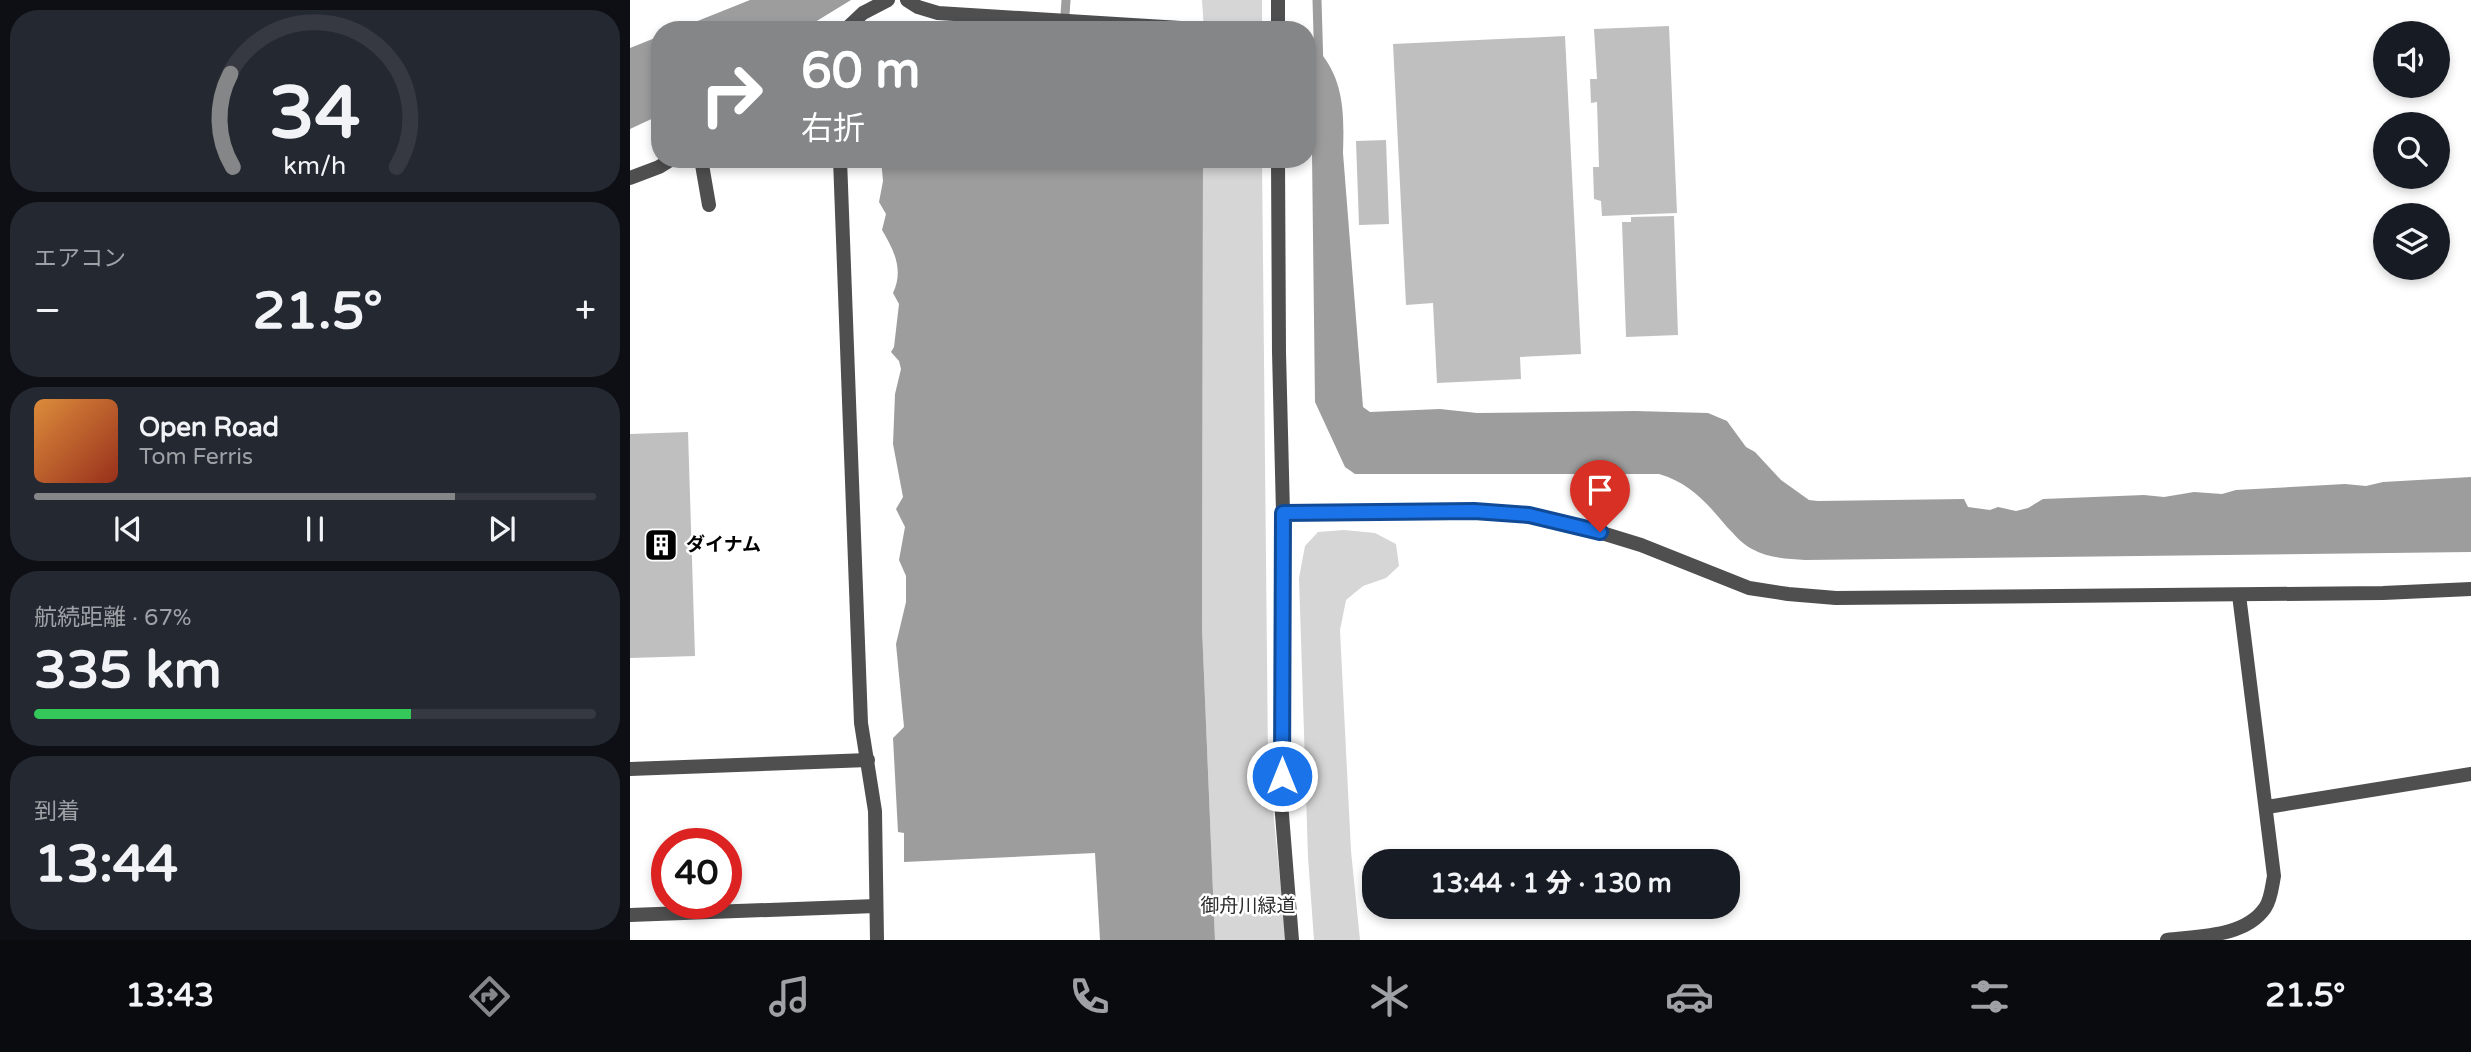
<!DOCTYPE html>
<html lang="ja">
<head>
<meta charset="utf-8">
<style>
  :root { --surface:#171b24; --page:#242831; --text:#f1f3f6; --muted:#9ea1a6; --line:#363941; --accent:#858687 }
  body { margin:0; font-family:"Varela Round","Noto Sans JP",sans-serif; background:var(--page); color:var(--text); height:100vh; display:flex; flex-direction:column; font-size:26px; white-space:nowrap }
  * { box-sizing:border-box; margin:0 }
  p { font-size:23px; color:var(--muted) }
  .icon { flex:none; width:38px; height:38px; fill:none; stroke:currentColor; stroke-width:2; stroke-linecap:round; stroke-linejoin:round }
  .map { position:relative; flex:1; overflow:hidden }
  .side { display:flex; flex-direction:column; gap:10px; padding:10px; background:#0d0f14; width:630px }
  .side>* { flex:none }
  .banner { position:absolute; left:21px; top:21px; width:665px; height:147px; border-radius:28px; box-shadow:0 4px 10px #0003; background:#858687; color:#fff; overflow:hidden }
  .tools { position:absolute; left:1743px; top:21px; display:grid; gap:14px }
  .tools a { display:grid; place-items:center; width:77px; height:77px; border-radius:50%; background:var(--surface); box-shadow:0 4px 10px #0003; font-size:35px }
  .speed { position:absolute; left:21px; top:828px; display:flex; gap:14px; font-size:35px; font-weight:700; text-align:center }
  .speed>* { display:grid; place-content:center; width:91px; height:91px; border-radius:50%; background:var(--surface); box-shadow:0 4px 10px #0003; line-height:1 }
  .speed .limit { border:10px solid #d22; background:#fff; color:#111 }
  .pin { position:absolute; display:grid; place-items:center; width:60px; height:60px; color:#fff; margin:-72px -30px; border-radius:50% 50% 50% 0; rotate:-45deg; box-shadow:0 0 7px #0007 }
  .pin .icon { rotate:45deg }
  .me { position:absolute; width:77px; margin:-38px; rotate:0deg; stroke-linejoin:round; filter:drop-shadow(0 0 5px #0008) }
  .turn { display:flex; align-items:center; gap:24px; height:147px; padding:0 35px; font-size:32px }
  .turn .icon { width:91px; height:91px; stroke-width:2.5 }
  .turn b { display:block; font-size:49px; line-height:60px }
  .big { font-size:52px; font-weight:800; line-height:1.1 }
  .side .tile { flex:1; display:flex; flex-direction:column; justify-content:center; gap:10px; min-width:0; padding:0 24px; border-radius:28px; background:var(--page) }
  .side .dial { align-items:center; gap:0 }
  .dial svg { height:182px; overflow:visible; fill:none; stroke:var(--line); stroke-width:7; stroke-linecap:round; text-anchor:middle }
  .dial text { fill:var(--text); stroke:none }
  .song { display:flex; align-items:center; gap:21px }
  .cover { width:84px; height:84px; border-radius:10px; background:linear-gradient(135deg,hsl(30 70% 55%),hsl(10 70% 35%)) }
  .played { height:7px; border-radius:4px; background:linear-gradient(90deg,var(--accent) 75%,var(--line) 75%) }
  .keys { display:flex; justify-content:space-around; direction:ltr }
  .heat { display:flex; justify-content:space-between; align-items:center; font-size:38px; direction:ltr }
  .charge { height:10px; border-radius:5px; background:linear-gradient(90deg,#34c759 67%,var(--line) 0) }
  .trip { position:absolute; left:732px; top:849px; width:378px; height:70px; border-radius:28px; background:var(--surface); box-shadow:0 4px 10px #0003; font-weight:800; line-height:70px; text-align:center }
  .menu { display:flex; height:112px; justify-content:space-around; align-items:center; background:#090b0e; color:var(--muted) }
  .menu .icon { width:49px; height:49px }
  .menu .selected { color:var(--accent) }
  .menu b { font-size:32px; color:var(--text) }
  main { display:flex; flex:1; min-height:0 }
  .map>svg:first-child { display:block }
  .green { fill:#d6d6d6 }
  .water { fill:#9d9d9d }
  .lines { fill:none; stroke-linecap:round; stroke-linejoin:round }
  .stream { stroke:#9d9d9d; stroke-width:9 }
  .building { fill:#bfbfbf }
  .service { stroke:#4f4f4f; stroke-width:14 }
  .minor { stroke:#4f4f4f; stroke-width:14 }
  .tertiary { stroke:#4f4f4f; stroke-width:14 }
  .route-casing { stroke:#114b97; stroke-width:18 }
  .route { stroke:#1a73e8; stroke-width:12 }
  .labels { text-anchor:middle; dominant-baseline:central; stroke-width:5; stroke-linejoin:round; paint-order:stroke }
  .poi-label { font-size:19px; font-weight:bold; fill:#000; stroke:#fff; text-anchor:start }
  .park-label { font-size:19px; fill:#2d2d2d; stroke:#fff }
</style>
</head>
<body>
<main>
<section class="side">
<div class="tile dial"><svg viewBox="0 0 100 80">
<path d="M14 69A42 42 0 1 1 86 69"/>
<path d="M14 69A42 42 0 0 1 13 28" stroke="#858687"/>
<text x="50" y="56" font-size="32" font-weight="700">34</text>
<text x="50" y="72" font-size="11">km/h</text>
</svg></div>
<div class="tile"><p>エアコン</p>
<div class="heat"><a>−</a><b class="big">21.5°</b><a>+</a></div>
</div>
<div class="tile">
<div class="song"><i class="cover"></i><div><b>Open Road</b><p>Tom Ferris</p></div></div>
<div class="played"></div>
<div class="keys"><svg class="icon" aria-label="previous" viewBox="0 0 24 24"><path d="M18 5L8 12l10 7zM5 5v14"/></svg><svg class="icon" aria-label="pause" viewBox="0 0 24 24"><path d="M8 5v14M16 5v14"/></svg><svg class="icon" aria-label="next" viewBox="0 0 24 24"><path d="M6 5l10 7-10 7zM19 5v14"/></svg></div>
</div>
<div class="tile"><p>航続距離 · 67%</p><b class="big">335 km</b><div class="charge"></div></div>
<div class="tile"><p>到着</p><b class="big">13:44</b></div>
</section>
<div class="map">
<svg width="1841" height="940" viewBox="0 0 1841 940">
  <rect width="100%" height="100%" fill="#fff"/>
  <path class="green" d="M572,0h60v30h-58z
    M573,159h59l6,601 18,180h-71l-13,-313z
    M714,530l31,3 21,11 3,22 -13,12 -23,8 -17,14 -6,30 11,221 9,89h-46l-6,-83 -9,-279 6,-32 13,-14z"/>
  <path class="water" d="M120,0h101l-49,30h-127z
    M30,36v79l-30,14v-81z
    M693,56c22,29 21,63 20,97l20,254 7,5 70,-3 37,4 158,-2 73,2 19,8 19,26 9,5 26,28 28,20 9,1 146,-2 4,8 22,3 8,-3 18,4 12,-3 15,-9 101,-4 20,2 30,-5 28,2 14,-4 109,-6 21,2 17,-4 88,-5v75l-666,8c-18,-1 -37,-2 -53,-11 -10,-5 -17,-14 -25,-22 -20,-24 -37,-44 -68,-53h-304l-10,-7 -30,-65 -4,-331 4,-14z
    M251,159h322l-1,468 13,313h-115l-5,-87 -191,9v-29l-6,-1 -5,-94 11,-11 -8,-83 10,-42v-26l-7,-16 6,-33 -9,-18 7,-12 -10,-53 2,-50 6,-25 -2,-8 -8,-9 3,-5 5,-43 -6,-11c11,-23 1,-43 -11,-63l4,-16 -7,-12 4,-21z"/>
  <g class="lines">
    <path class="stream" d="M687,0l2,68
      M434,30l2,-30"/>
  </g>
  <path class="building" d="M1039,26l8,187 -75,3 -1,-15 -7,-2 -1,-32h6l-2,-65 -6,1 -1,-24h7l-3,-50z
    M935,36l16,318 -61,3 1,22 -84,4 -4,-80 -27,2 -13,-261z
    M756,140l3,84 -30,1 -3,-84z
    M1044,216l4,119 -52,2 -4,-115h9v-5z
    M58,432l7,224 -65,2v-224z"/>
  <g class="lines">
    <path class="service" d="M71,159l8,46
      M1637,807l204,-33
      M1537,940c32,-4 78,-3 98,-32 6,-8 7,-22 9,-32l-35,-281"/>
    <path class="minor" d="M277,0l11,7 20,6 275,17
      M215,30l18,-17 25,-13
      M0,178l29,-11 13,-8
      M0,769l238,-9
      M0,915l246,-9"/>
    <path class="tertiary" d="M648,0v30
      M210,159l21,564 14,88 2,129
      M648,159l1,193 4,161 -2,289 11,138
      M653,513l191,-2 55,4 50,11 62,19 108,43 39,6 48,4 547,-5 88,-4"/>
  </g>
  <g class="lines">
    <defs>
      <path id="route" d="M652,776l1,-263 191,-2 55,4 71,17"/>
    </defs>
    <use href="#route" class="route-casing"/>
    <use href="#route" class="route"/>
  </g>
  <defs>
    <symbol id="building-square" viewBox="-11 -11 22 22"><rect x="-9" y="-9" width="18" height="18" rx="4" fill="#000" stroke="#fff"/><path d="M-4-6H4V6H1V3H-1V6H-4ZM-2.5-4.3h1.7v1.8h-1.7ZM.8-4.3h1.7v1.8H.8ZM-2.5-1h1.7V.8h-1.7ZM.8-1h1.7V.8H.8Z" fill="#fff"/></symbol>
  </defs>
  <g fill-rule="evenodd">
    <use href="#building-square" x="12" y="526" width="38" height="38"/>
  </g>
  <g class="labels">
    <g class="poi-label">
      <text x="56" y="545">ダイナム</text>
    </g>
    <g class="park-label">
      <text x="618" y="906">御舟川緑道</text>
    </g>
  </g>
</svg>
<div class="tools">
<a><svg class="icon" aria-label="sound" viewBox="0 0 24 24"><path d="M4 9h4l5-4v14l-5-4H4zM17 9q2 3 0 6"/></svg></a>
<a><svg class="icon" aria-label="search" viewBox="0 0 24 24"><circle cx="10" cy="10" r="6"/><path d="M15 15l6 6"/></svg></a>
<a><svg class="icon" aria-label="layers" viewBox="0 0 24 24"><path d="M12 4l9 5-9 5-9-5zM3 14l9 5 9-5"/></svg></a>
</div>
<div class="speed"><div class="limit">40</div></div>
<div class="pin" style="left:970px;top:532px;background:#d93025"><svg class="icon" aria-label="arrive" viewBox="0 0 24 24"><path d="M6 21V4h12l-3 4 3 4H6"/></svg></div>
<svg class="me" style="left:652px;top:776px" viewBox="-20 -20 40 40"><circle r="17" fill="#1a73e8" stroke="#fff" stroke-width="3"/><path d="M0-11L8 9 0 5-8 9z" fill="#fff"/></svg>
<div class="trip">13:44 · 1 分 · 130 m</div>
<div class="banner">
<div class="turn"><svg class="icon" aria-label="right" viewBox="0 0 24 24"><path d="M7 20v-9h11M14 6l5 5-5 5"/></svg><div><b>60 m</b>右折</div></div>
</div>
</div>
</main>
<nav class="menu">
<b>13:43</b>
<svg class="icon selected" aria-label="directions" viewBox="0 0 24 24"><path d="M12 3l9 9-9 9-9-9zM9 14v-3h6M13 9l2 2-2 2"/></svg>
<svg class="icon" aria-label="music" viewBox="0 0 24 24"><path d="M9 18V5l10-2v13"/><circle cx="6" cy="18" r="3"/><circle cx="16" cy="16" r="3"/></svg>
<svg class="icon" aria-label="phone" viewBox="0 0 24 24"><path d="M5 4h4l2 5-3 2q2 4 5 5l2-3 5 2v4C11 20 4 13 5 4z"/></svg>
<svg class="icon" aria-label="climate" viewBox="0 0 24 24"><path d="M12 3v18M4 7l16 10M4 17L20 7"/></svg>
<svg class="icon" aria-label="car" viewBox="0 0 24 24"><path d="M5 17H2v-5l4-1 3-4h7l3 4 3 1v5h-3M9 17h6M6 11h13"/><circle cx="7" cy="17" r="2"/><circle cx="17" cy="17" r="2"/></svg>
<svg class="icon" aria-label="filters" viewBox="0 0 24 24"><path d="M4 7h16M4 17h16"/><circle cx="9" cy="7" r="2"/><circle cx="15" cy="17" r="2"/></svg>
<b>21.5°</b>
</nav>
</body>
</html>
